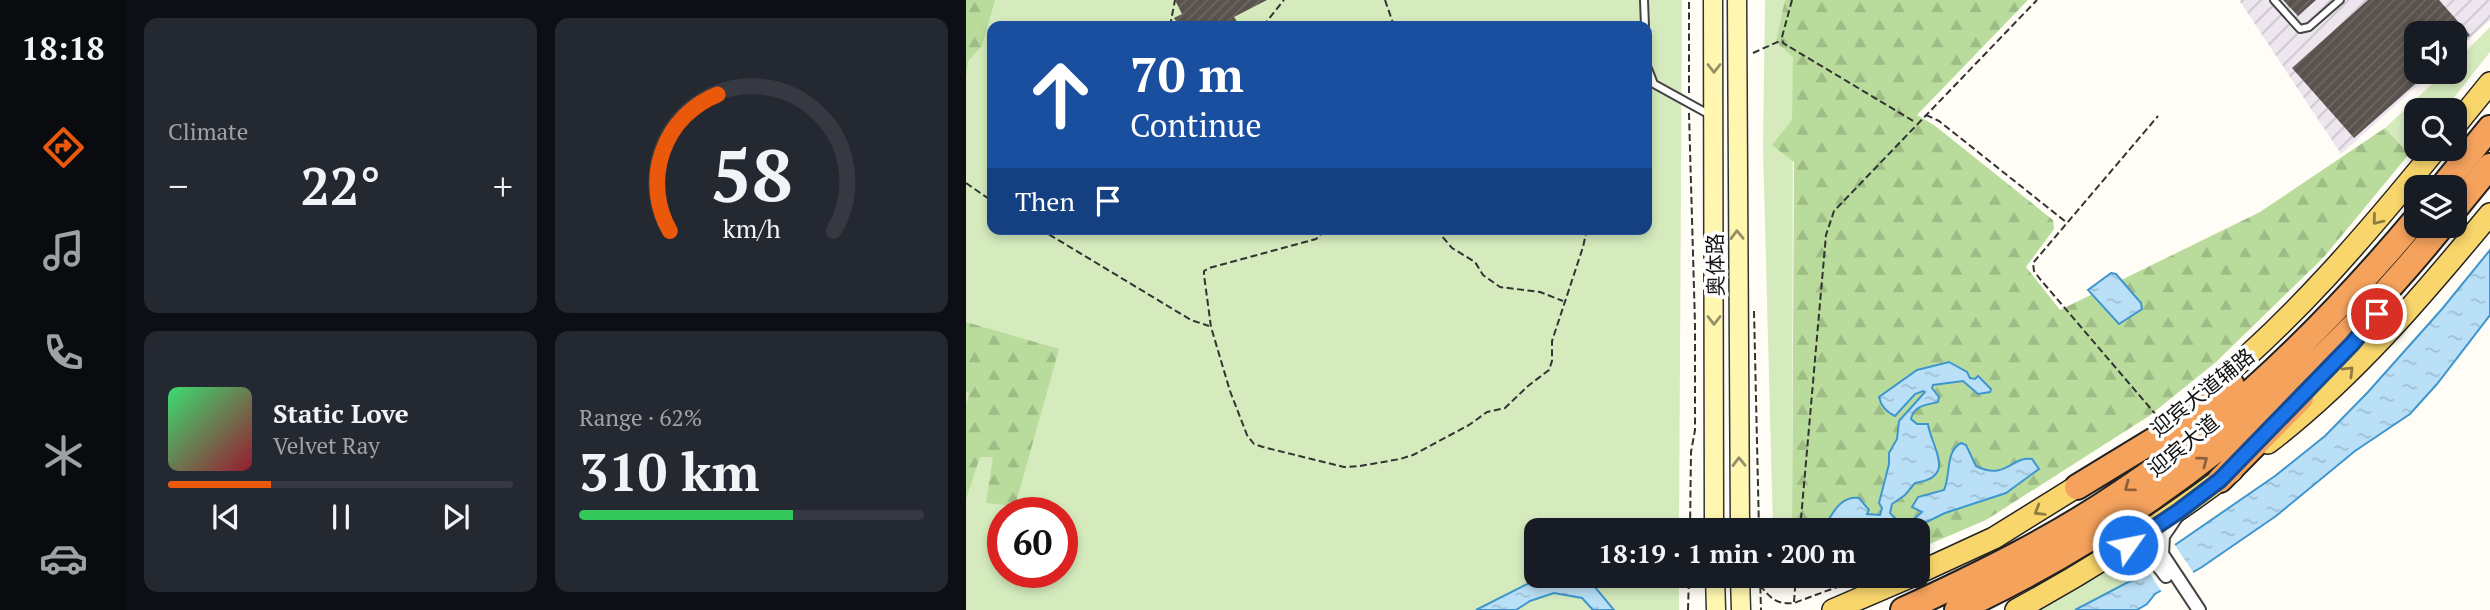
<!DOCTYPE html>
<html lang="en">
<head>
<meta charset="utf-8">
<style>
  :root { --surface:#171b24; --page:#242831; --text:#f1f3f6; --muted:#9ea1a6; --line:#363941; --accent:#ea580c }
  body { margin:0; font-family:"PT Serif","Noto Sans SC",serif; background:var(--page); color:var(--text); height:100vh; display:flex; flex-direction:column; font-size:26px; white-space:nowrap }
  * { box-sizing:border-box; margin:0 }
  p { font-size:23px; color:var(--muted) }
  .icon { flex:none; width:38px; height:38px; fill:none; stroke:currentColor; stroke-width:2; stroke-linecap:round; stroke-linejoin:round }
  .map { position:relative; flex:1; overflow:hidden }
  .drawer { display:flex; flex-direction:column; gap:18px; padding:18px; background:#0d0f14; width:840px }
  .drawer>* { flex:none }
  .top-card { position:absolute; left:21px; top:21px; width:665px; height:214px; border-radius:14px; box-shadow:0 4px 10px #0003; background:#1a4fa0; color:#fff; overflow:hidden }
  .buttons { position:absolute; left:1438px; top:21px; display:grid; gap:14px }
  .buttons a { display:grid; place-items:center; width:63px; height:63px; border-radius:14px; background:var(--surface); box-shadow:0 4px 10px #0003; font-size:35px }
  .speed { position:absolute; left:21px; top:497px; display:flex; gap:14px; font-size:35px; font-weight:700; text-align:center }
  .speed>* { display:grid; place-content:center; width:91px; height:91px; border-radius:50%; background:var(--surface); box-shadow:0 4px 10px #0003; line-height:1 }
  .speed .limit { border:10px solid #d22; background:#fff; color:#111 }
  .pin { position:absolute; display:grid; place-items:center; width:60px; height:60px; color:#fff; margin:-30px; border:4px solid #fff; border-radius:50%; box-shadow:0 2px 7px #0007 }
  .me { position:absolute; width:77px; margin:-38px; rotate:57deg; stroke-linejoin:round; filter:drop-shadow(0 0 5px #0008) }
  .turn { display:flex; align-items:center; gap:24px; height:147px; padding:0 28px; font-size:32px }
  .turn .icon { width:91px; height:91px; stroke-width:2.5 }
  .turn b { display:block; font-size:49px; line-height:60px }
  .then { display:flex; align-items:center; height:66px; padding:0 28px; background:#0003; gap:14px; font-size:26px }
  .big { font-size:52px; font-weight:700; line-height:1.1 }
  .drawer .card { flex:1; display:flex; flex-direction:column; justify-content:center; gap:10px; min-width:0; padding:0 24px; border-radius:14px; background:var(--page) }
  .drawer .dial { align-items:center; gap:0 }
  .dial svg { height:182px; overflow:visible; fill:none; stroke:var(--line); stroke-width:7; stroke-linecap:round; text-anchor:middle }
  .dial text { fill:var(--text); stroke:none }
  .song { display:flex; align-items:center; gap:21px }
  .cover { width:84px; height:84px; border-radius:10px; background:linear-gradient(135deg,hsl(140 70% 55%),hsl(350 70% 35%)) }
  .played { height:7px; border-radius:4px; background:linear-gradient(90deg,var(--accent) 30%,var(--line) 30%) }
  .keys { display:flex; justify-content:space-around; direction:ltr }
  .heat { display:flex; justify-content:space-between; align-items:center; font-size:38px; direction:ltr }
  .charge { height:10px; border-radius:5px; background:linear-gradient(90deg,#34c759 62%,var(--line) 0) }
  .drawer .tiles { flex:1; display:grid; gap:18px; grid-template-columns:repeat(2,1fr) }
  .trip { position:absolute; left:558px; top:518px; width:406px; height:70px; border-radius:14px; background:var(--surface); box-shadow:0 4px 10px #0003; font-weight:700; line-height:70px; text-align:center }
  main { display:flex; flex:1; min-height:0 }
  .menu { display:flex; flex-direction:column; width:126px; justify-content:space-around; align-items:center; background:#090b0e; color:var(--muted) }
  .menu .icon { width:49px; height:49px }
  .menu .active { color:var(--accent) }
  .menu b { font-size:32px; color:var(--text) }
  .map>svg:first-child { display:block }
  .industrial { fill:url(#industrial-furrows) }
  .grass { fill:#d5ebbd; fill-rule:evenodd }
  .forest { fill:url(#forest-firs) }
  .water { fill:url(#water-ripples); stroke:#3f96cf; stroke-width:2 }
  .pier { fill:#fffdf5 }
  .building { fill:url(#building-hatch) }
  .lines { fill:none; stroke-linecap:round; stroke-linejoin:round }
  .lane-casing { stroke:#444; stroke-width:10 }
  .street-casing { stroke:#444; stroke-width:16 }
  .secondary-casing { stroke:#333; stroke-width:21 }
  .primary-casing { stroke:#222; stroke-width:24 }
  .highway-casing { stroke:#222; stroke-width:28 }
  .path { stroke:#333; stroke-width:2; stroke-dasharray:7 3.5; stroke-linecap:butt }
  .lane { stroke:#fff; stroke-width:6 }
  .street { stroke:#fff; stroke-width:12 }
  .secondary { stroke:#fff6b0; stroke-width:18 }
  .primary { stroke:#f9d66b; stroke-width:21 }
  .highway { stroke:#f5a25d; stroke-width:24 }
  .oneway { stroke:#948f68 }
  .oneway2 { stroke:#917d42 }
  .oneway3 { stroke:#8e613b }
  .route-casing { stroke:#114b97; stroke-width:18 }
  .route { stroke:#1a73e8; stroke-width:12 }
  .labels { text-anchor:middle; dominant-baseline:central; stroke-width:7; stroke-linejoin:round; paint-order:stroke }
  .street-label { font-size:21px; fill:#111; stroke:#fff }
</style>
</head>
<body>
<main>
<nav class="menu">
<b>18:18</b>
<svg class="icon active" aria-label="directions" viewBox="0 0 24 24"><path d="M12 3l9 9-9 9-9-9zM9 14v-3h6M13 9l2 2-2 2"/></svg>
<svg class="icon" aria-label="music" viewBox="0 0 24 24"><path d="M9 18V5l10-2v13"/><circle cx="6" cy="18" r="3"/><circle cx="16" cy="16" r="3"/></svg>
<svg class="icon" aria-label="phone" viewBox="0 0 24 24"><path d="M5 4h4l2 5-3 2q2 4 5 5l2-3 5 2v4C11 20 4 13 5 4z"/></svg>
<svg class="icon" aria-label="climate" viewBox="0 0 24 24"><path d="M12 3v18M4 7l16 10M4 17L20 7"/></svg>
<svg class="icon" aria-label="car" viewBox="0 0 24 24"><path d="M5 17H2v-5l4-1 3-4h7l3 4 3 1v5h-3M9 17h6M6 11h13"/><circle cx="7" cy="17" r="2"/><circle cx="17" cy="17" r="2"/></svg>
</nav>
<section class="drawer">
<div class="tiles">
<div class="card"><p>Climate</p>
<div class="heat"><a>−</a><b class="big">22°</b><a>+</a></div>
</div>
<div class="card dial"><svg viewBox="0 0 100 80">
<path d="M14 69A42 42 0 1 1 86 69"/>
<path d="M14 69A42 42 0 0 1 35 9" stroke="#ea580c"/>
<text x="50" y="56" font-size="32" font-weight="700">58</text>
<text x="50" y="72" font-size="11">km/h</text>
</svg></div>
<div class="card">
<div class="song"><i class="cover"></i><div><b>Static Love</b><p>Velvet Ray</p></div></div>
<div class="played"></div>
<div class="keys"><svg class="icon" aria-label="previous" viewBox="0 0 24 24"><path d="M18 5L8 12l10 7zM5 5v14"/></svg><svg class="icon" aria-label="pause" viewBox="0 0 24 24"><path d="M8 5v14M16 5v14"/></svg><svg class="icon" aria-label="next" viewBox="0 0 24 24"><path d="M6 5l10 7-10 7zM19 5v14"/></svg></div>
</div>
<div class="card"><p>Range · 62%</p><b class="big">310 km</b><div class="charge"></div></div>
</div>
</section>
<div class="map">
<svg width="1524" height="610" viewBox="0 0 1524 610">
  <defs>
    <pattern id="industrial-furrows" width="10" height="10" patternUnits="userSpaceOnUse" patternTransform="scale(1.75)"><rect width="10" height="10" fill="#eee6ef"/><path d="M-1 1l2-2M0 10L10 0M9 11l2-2" fill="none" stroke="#cbc4cc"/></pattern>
    <pattern id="forest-firs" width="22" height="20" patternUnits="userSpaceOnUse" patternTransform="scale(1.75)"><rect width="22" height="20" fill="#b9dc9c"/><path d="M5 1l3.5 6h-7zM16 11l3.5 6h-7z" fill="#9ebc85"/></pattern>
    <pattern id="water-ripples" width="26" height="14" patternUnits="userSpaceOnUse" patternTransform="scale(1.75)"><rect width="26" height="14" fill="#b9e0f7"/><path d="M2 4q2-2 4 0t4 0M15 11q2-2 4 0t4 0" fill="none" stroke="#9ebfd3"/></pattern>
    <pattern id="building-hatch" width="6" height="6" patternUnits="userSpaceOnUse" patternTransform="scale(1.75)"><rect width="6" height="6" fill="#5a524d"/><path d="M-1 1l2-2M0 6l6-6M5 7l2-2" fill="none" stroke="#6d6662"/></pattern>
  </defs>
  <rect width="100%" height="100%" fill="#fffdf5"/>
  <path class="industrial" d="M1273,0h251v20l-35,32v-19h-38v39h16l-92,82z"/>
  <path class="grass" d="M0,0h716l-3,530h-143v46h143v34h-713zM26,26h655v203h-655zM37,513h59v59h-59z
    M799,0h20l8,57 -1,473h-19l-10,-382z
    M1524,27v25l-46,58h-27v34l-8,10 -24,-26 60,-56h10v-10z
    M1172,551l8,14 -8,12 -63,33h-69z"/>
  <path class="forest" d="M0,0h29l-13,46 -14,15 -2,17z
    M819,0h243l-111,115 17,10 119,95 1,9 -28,38 34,43 200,-98 125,-84 24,26 -85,103 -108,105 -67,54 -163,104 -68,29v-19h-126l2,-368 -22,-17 20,-25 1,-63 -17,-15z
    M0,322l93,27 -44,157 -29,-3 7,-46h-13l-14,42v-93l3,-13 -3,-1z"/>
  <path class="water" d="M1524,250v65l-53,69 -27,30 -55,37 -79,65 -74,51 -47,27 -8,10 -10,6h-62l63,-33 8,-12 129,-89 50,-40 43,-44 74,-83z
    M1145,273l5,1 25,29 1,6 -23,15 -31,-34z
    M983,362l18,10 3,6 5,1 3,-3 13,13 -1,3 -12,2 -15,-13 -30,4 -1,3 7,9 -1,5c-11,3 -24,3 -27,17l6,5h11c3,23 30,53 -13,59l-10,12 -13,9 -2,9 9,9 -1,7 -68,1 -1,-11c7,-12 15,-23 30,-21l10,12 -2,4 13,1 2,-7 -3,-5 10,-39v-11l8,-14 2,-18 26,-29 -2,-1 -8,3 -20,22c-9,-4 -14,-10 -16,-19l38,-27z
    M995,443l5,2 10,21c30,15 35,-10 56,-7l7,10 -33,24 -61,20 -35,17h-9l21,-18 -10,-5 6,-10 26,-7c7,-15 1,-39 17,-47z
    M582,576h47l-1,10 20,24h-21l-11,-12 -28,-5 -24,8 -14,9h-40l57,-29z"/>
  <path class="pier" d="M1207,542l22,33 -32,19 -20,-31z"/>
  <path class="building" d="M209,0h92l-33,17 6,9h-61l-5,-8 8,-4z
    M1317,0h33l-18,16z
    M1402,0h71l31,35 -15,13v-15h-38v39h12l-75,66 -62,-70z"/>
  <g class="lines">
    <defs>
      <path id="lane" d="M678,0l1,26
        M1308,0l26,29 9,-2 31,-27
        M681,66l7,18 58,32"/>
      <path id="street" d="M1210,517l-13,19 -1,18 37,56
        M1155,552c22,-3 33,7 45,24"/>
      <path id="secondary" d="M747,0l1,530
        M771,0l3,530
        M749,576l1,34
        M774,576l1,34"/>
      <path id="primary" d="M1489,126l35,-43
        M1238,393c88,-71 161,-157 232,-244
        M1302,443c85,-65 154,-147 222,-229
        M952,573l76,-35 95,-59
        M867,610l79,-34
        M1050,610c76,-41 147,-87 216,-139"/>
      <path id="highway" d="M1476,187l48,-59
        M1489,209l35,-43
        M1254,480l81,-82
        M1111,487l87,-53 68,-49
        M937,610c76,-35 150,-71 219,-118 109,-72 211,-174 295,-274
        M991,610c190,-88 353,-221 485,-384"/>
    </defs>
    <use href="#lane" class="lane-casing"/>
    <use href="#street" class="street-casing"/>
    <use href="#secondary" class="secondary-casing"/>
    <use href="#primary" class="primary-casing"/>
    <use href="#highway" class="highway-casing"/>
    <path class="path" d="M419,0l9,26
      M826,0l-10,37 1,6 132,79
      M204,26l5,-26
      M297,26l21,-26
      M787,53l29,-13
      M723,93v-93
      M723,113l6,211v106l-4,22 -1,78
      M960,115l13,6 127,101
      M0,183l26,18
      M74,229l151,91 18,6
      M357,229l-3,7 -4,3 -107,29 -5,3v4l7,52 19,64 17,44 7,9 9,3 81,20 16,-1 40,-7 13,-4 56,-30 18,-13 18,-4 23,-22 21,-16 3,-9v-20l31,-94 4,-18
      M470,229l16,19 23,14 8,13 17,12 40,5 23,9
      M788,311l5,219
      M1191,416l-117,-137 -6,-8 -1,-8 125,-147
      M834,530l26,-295 8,-24 203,-211
      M794,576l1,34
      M794,585c10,13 17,20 34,18l73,-27
      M828,602l2,-26
      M722,610l1,-34"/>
    <use href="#lane" class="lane"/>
    <use href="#street" class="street"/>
    <use href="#secondary" class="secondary"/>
    <use href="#primary" class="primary"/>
    <use href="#highway" class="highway"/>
  </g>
  <defs><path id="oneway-chevron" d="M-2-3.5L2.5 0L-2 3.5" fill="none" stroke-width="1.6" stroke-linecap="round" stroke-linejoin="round" transform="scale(1.75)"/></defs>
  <g class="oneway">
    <use href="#oneway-chevron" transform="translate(748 68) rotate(90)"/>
    <use href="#oneway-chevron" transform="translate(771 235) rotate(-91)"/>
    <use href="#oneway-chevron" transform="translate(748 320) rotate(90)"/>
    <use href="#oneway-chevron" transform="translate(773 462) rotate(-91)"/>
  </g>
  <g class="oneway2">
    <use href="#oneway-chevron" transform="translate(1411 220) rotate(129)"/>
    <use href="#oneway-chevron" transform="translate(1383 371) rotate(-45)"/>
    <use href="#oneway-chevron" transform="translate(1073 511) rotate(149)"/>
  </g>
  <g class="oneway3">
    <use href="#oneway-chevron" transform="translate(1237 461) rotate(-37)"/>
    <use href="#oneway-chevron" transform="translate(1163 487) rotate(144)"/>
  </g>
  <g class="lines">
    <defs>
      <path id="route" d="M1162,545l51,-34 41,-31 132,-136 25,-30"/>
    </defs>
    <use href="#route" class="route-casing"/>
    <use href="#route" class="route"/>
  </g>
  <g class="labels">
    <g class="street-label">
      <text transform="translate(749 265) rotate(-91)">奥体路</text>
      <text transform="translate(1236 392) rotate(-39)">迎宾大道辅路</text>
      <text transform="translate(1217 445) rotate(-39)">迎宾大道</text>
    </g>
  </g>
</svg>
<div class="buttons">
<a><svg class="icon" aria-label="sound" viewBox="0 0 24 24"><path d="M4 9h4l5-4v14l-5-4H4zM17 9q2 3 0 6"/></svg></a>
<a><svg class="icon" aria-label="search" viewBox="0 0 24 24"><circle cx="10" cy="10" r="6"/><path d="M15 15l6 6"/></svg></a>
<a><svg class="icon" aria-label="layers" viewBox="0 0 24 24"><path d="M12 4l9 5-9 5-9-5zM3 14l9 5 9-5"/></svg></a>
</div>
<div class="speed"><div class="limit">60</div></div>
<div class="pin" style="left:1411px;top:314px;background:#d93025"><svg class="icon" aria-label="arrive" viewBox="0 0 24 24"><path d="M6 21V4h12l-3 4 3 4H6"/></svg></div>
<svg class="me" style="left:1162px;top:545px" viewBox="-20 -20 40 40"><circle r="17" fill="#1a73e8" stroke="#fff" stroke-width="3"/><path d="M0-11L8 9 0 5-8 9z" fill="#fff"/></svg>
<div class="trip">18:19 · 1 min · 200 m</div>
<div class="top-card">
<div class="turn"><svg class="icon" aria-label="ahead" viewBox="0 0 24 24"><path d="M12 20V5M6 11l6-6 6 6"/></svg><div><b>70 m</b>Continue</div></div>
<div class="then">Then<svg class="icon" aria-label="arrive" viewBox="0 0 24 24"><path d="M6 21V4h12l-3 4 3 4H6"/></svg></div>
</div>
</div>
</main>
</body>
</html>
